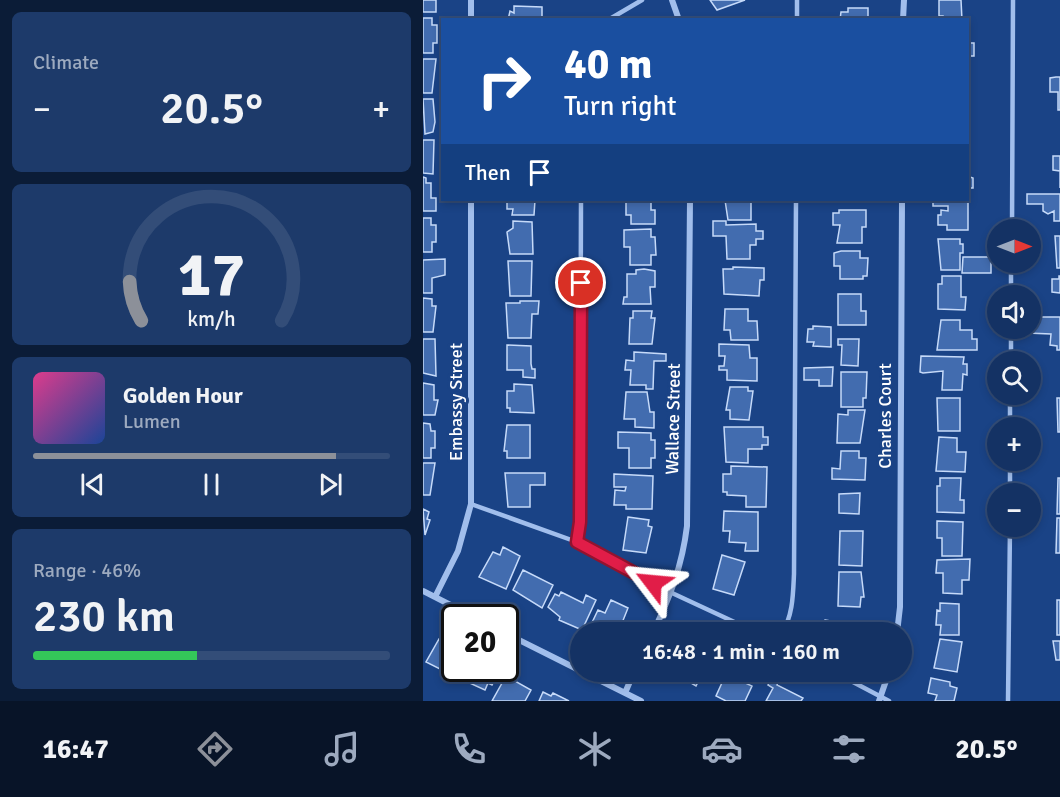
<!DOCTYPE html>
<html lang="en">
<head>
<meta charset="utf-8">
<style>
  :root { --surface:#143264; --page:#1d3a6a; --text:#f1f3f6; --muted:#9daabf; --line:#334d78; --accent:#8c9099 }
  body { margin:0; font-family:Signika,sans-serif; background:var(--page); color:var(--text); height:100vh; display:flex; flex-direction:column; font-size:22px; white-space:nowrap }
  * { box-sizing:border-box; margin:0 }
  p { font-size:20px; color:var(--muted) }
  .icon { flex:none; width:33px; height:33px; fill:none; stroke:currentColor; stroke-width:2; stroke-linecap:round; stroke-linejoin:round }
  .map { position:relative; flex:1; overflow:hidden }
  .drawer { display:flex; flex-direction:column; gap:12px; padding:12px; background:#0b1c37; width:423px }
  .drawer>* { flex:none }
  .banner { position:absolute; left:18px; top:18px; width:528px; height:183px; border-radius:0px; box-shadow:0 3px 9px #0003,0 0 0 2px var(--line); background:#1a4fa0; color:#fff; overflow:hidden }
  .needle { width:39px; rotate:90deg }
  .fabs { position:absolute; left:564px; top:219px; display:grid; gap:12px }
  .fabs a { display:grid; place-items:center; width:54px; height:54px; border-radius:50%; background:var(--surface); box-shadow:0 3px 9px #0003,0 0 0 2px var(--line); font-size:30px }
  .speed { position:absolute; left:18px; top:604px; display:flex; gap:12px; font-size:30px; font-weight:700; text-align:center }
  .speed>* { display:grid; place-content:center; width:78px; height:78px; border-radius:50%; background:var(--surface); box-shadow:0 3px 9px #0003,0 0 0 2px var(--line); line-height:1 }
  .speed .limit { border:3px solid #111; border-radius:9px; background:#fff; color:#111 }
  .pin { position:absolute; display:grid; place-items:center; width:51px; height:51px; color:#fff; margin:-26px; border:3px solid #fff; border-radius:50%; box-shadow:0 2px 6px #0007 }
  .me { position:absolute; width:66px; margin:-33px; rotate:299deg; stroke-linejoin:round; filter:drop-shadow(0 0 4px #0008) }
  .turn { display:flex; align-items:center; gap:21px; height:126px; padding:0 24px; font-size:27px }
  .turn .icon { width:78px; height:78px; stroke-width:2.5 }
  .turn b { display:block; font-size:42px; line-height:51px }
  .then { display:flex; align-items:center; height:57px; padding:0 24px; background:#0003; gap:12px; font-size:22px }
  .big { font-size:45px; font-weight:600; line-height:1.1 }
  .drawer .widget { flex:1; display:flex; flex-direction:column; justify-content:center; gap:9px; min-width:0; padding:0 21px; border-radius:9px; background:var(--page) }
  .drawer .dial { align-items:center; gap:0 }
  .dial svg { height:156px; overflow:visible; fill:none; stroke:var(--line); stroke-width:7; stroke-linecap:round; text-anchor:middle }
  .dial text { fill:var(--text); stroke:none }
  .song { display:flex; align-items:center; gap:18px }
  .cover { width:72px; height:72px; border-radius:9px; background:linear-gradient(135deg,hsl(330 70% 55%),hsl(220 70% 35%)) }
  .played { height:6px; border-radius:3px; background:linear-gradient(90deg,var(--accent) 85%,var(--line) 85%) }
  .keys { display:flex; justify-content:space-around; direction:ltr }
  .heat { display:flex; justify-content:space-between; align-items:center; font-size:33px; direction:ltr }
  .charge { height:9px; border-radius:4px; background:linear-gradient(90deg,#34c759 46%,var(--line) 0) }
  .trip { position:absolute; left:147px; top:622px; width:342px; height:60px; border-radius:30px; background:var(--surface); box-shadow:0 3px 9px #0003,0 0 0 2px var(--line); font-weight:600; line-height:60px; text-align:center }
  .menu { display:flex; height:96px; justify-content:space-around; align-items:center; background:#081428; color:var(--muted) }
  .menu .icon { width:42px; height:42px }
  .menu .on { color:var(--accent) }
  .menu b { font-size:27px; color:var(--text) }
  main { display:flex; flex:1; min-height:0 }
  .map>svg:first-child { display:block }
  .building { fill:#426caf; stroke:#c6daf9; stroke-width:1.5 }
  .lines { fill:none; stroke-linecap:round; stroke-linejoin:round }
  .lane { stroke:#a1beec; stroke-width:4.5 }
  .street { stroke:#a1beec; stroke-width:6 }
  .route-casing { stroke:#92132f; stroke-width:15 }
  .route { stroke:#e11d48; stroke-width:10 }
  .labels { text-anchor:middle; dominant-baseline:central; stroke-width:6; stroke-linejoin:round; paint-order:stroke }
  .street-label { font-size:18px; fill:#fff; stroke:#1a4386 }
</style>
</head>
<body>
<main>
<section class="drawer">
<div class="widget"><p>Climate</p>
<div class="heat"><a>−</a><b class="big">20.5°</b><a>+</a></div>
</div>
<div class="widget dial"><svg viewBox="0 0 100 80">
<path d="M14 69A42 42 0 1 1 86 69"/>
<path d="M14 69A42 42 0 0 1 8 49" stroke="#8c9099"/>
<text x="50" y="56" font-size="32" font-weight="700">17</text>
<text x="50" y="72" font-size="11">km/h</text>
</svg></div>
<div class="widget">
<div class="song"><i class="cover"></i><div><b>Golden Hour</b><p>Lumen</p></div></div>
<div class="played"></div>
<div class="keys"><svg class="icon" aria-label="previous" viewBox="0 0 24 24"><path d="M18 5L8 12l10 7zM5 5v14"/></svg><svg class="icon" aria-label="pause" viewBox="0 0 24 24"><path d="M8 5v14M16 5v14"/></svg><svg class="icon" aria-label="next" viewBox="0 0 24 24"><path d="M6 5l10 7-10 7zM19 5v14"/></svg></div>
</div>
<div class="widget"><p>Range · 46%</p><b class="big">230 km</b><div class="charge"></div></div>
</section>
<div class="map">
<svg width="637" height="701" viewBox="0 0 637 701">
  <rect width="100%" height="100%" fill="#1a4386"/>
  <path class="building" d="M0,0h13v12h-13z
    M287,0h35l-28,10z
    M516,0h22l1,20h-19v-4h-4z
    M91,6l28,1v13h-34l2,-9 4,2z
    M425,8h20v12h-28l1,-8h7z
    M0,18h9v7h5v18h-4v10h-10z
    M544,43h7v13h-6v5z
    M0,59h13l-4,34h-9z
    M633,77h4v33h-2v-18h-8v-14z
    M0,99h10l2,23 -2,10 -8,2z
    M0,140h11l-1,34 -10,-1z
    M630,156h7v32v-17l-7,-1z
    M544,176l6,2v10h-6z
    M0,177l3,1v5h5v15h5v13h-13z
    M604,194h33v27h-6v-10l-6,3 -5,-3v-7h-16z
    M545,195v35h-21v-5h-9v-10h3v-5l7,1v-5h-15v-6h34z
    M84,200h31h-3l-1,15h-22l1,-6h-6z
    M203,200h25v10h4v14h-24v-9h-5z
    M302,200h26v20h-23z
    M418,200h27v2h-27z
    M416,210h27v17h-4v16h-25l3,-18h-7v-12h6z
    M0,218h8v7h5v17h-4v10h-9z
    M90,221l19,1 1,32h-23l-3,-22 6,-4z
    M290,221h13v4l30,-1v7h7v8h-7v6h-6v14h-23l-1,-23h-13z
    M228,229v8h4l1,18h-5v10h-21v-18h-6v-17z
    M632,236h5v32h-3z
    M515,239h22v5h3v9h-3v17h-19z
    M418,251h19v7h8l-1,18h-4v3h-23v-13h-6v-13z
    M540,257h28v16h-29z
    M22,259v16l-13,3v15h-9v-33z
    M85,261h24l-1,35h-21z
    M310,267l31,1v12h-4l-1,16 -35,-2 -1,-25h10z
    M221,269l11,2v16h-5l1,17h-28l1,-7h3v-23h9v-4z
    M519,276h19v21h5l-1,13 -27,-1v-25h4z
    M636,276h1v17l-8,-1v-13h7z
    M415,294h23v17h5v14h-28z
    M0,298l9,1v7h4l-3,26h-10z
    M97,301h19l-1,13h-6l-1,24h-23l-2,-35h14z
    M302,309h23v12h9l1,19h-27l-1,-10h-6z
    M210,311h19l-1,7h4l-3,26h-23l1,-26h3z
    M608,317h29v33h-3v-4l-7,-1 1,-11 -24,-1v-5h4z
    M518,320h19v10h12v9h5v11h-40z
    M390,326l18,1v20l-18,-1 1,-4h-7l1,-13h5z
    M0,339h12l1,37 -13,-3z
    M415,339h21l-1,27 -17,-1 1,-20h-4z
    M296,344l30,1 1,13h7v23l-30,-1v-10h-8v-4h5l1,-10h-6z
    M84,345l24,1v18l1,5h3v9l-12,-1v-7h-16z
    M211,352l32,2v7h-12l-1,28h-7v-4h-16l1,-15h-6l1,-10 8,1z
    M498,356l43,1 -1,7h4v11l-4,-1 -1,16h-20l1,-19 -20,2 -3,-1z
    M410,367l-1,19h-13v-6h-15v-12z
    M418,372h26l-1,26h-3v9h-22z
    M0,383l11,2v15h4l-3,15h-12z
    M91,384l18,1 2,28 -24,-1v-4h-3v-17h7z
    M307,387h18v4h5l-4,29 -19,-1v-9h-4z
    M203,392h21l3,20h4v16l-19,-1v-8h-11z
    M514,398h23v33h-22z
    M634,398h3v34h-2z
    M425,410h17l-5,33h-23l1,-29 10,1z
    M0,423l7,1 1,7h4v17h-4v10h-8z
    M84,425h23v33h-23v-7h-3z
    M301,427h39v10h5v8h-6v4h-14v14l-22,-1z
    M195,432l33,1v7h4v18h-4v10h-22v-20h-11z
    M516,437l18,1v14h9l-1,20 -29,-1z
    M418,451h18v7h7l-1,22 -33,-1v-11l8,1z
    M0,463h12l-5,32h-7z
    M308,466l36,1 -1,40h-20v-11l-19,-1v-3h-4v-18h8z
    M82,473h40v12h-15v22h-22z
    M191,474l39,2 -1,33h-26v-4h-12l1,-15 10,1 1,-4h-12z
    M517,478h21l-1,22h4v13l-27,-1v-26h3z
    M635,478h2v36h-3z
    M437,493l-1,21 -20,-1v-19z
    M0,509l6,3 -2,7 3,1 -5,15z
    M301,511l34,1v39h-13l1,-8 -17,-1 1,-11h-7z
    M205,517l21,3 -1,6 4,1 -6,26 -23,-3z
    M634,518h3v35h-4z
    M514,521l26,1 -1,34h-20v-18h-5z
    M417,531h23l-1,35 -23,-1z
    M80,547l17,9 -14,33 -27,-12 14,-25 7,3z
    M299,555l23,7 -11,33 -21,-6z
    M547,559l-1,21h-7v14l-19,-1v-20h-7l1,-13z
    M100,570l30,15 -11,23 -29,-18z
    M416,572h22l3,25h-3l-1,10 -22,-1z
    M138,592l22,11 3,-8 10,5 -14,30 -23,-10 1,-3 -12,-10 7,-13 4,2z
    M188,600l17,8 -10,25 -30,-2 10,-21 7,3z
    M634,600h3v35h-3z
    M517,603l19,1v31h-19l1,-10h-5l1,-15 3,1z
    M402,620l36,6 -1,7h-38z
    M16,639l16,8v18l-5,9 -24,-12z
    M517,639l22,3 -5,30 -23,-4z
    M630,641h7v19h-4z
    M39,669h32l5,2 -7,14 -4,-2 -3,7 -20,-9 4,-8z
    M249,672h31l-7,14z
    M303,674l26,12 -7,15h-19l-10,-5z
    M83,676l25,14 -6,11h-33z
    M350,676l7,3 -3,6 26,13 -2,3h-35l7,-13 -5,-3z
    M508,678l19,4v4l7,2 -3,13h-19l2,-6 -9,-2z
    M120,692l8,4 2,-3 16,8h-30z"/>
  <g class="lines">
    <path class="lane" d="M185,20l34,-20
      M374,20v-20
      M589,230l1,-230
      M588,296v-34
      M588,362v-34
      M587,428v-34
      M587,494v-34
      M48,504l106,38 3,-20 1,-322
      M154,542l95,51 86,40
      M359,633c11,-18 11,-38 12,-59l2,-374
      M411,672l55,29
      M585,701l2,-175"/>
    <path class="street" d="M249,0l7,20
      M48,20v-20
      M480,20l1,-20
      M0,591l53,27
      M12,597l23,-46 13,-47v-304
      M82,633l76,38
      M230,633c17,-37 29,-66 34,-107l3,-326
      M474,633l3,-26 2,-407
      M160,672l58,29
      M202,693l9,-21
      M456,701l10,-29"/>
  </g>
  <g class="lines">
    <defs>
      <path id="route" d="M158,283l-1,239 -3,20 76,41"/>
    </defs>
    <use href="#route" class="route-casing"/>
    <use href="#route" class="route"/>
  </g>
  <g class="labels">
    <g class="street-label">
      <text transform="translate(33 402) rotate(-90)">Embassy Street</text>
      <text transform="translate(462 416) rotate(-90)">Charles Court</text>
      <text transform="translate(250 419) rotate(-89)">Wallace Street</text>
    </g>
  </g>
</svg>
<div class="fabs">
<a><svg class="needle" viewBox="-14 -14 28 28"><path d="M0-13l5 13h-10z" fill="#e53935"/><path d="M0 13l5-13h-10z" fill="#9daabf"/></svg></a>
<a><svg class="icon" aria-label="sound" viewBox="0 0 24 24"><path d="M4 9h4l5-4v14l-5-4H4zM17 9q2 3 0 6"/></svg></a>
<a><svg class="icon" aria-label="search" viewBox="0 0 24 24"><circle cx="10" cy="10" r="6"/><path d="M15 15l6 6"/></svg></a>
<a>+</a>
<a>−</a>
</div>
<div class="speed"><div class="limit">20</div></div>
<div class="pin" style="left:158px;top:283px;background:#d93025"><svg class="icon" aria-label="arrive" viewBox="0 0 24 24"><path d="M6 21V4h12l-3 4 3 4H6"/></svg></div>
<svg class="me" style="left:230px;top:583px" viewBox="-20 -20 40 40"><path d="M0-17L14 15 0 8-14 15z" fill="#e11d48" stroke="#fff" stroke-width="4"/></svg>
<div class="trip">16:48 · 1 min · 160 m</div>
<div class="banner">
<div class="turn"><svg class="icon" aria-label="right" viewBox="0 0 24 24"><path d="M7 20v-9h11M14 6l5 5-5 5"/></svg><div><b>40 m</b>Turn right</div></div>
<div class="then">Then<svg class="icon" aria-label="arrive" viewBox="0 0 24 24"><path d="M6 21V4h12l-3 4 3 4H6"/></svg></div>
</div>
</div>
</main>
<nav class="menu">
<b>16:47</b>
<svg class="icon on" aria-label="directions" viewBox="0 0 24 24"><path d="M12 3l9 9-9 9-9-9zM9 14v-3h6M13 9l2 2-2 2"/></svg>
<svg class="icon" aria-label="music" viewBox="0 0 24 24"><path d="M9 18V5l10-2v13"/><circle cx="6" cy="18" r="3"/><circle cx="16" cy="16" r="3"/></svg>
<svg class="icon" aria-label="phone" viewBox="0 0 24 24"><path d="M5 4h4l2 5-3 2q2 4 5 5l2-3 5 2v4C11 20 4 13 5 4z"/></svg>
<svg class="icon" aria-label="climate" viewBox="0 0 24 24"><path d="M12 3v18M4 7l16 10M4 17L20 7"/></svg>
<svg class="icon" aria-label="car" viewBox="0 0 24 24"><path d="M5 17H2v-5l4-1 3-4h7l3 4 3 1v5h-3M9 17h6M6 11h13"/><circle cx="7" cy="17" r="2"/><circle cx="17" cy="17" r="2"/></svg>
<svg class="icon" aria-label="filters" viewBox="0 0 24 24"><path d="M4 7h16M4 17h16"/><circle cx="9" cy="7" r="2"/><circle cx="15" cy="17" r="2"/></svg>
<b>20.5°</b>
</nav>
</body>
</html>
